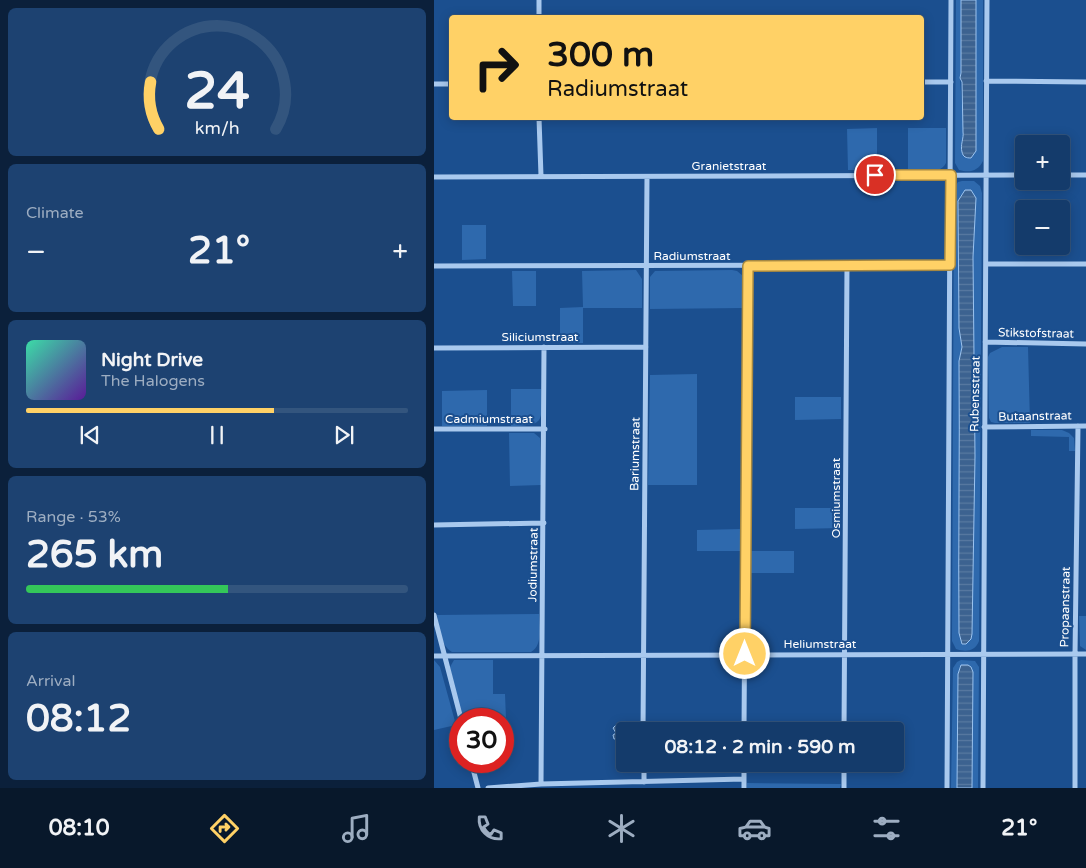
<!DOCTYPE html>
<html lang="en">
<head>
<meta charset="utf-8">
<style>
  :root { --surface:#143b6b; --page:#1d4271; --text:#f1f3f6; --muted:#9dadc1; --line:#33557e; --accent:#ffd166 }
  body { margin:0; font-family:"Varela Round",sans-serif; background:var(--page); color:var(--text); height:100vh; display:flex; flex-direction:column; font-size:19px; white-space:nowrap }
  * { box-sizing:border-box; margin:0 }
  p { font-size:16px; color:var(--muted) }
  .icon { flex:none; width:28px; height:28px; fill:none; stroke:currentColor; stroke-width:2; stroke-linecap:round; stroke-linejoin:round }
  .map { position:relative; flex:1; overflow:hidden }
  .side { display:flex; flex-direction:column; gap:8px; padding:8px; background:#0b203b; width:434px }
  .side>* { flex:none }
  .hud { position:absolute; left:15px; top:15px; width:475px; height:105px; border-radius:5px; box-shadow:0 2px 12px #0003,0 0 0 1px var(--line); background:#ffd166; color:#111; overflow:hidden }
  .buttons { position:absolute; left:581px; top:135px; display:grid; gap:10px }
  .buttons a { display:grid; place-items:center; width:55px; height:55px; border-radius:5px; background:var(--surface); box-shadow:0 2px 12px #0003,0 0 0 1px var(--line); font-size:25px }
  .speed { position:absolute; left:15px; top:708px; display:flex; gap:10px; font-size:25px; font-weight:700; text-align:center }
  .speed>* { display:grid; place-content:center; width:65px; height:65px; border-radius:50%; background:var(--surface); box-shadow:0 2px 12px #0003,0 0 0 1px var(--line); line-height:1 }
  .speed .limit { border:8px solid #d22; background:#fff; color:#111 }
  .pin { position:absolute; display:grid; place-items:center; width:42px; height:42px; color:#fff; margin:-21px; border:2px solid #fff; border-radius:50%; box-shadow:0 1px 5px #0007 }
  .me { position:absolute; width:55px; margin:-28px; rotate:0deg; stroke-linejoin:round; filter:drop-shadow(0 0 4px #0008) }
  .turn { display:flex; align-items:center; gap:18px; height:105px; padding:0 15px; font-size:22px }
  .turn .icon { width:65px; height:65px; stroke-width:2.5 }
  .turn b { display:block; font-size:35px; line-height:42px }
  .big { font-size:38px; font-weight:800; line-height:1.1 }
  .side .tile { flex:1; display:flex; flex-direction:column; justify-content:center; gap:8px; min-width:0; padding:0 18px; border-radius:8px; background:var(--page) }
  .side .dial { align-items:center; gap:0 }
  .dial svg { height:130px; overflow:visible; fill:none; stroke:var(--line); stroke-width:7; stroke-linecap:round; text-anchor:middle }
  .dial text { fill:var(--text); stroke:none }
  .song { display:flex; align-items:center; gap:15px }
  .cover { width:60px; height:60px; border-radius:8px; background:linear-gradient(135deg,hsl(160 70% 55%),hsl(270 70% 35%)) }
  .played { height:5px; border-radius:2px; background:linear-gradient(90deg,var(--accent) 65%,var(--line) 65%) }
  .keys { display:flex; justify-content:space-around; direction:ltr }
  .heat { display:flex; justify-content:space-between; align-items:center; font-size:28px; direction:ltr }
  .charge { height:8px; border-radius:4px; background:linear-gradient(90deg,#34c759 53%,var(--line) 0) }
  .trip { position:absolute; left:182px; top:722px; width:288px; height:50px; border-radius:5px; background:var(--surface); box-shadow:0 2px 12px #0003,0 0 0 1px var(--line); font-weight:800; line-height:50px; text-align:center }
  .dock { display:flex; height:80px; justify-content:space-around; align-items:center; background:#08182b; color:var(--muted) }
  .dock .icon { width:35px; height:35px }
  .dock .on { color:var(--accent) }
  .dock b { font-size:22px; color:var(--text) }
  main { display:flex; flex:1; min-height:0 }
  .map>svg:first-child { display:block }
  .green { fill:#2e69ad; fill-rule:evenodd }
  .water { fill:url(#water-rules); stroke:#9cc4f0 }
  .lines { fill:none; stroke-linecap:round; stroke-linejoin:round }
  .minor { stroke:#a9c9ee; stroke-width:5 }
  .route-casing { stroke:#a68842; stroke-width:12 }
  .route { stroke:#ffd166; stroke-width:9 }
  .labels { text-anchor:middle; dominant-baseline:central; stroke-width:4; stroke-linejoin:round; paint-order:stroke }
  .street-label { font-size:12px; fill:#fff; stroke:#1b4f8f }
</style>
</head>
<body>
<main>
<section class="side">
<div class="tile dial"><svg viewBox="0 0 100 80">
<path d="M14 69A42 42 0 1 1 86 69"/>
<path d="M14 69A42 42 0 0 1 9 40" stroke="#ffd166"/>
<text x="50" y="56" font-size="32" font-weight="700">24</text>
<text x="50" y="72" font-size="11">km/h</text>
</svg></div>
<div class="tile"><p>Climate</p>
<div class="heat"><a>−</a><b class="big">21°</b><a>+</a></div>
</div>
<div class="tile">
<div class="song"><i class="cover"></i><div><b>Night Drive</b><p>The Halogens</p></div></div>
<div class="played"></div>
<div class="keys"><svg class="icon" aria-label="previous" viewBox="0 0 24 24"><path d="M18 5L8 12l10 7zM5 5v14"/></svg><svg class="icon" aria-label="pause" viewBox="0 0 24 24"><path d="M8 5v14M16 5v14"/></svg><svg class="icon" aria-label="next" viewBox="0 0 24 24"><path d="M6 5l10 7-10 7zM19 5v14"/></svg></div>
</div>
<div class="tile"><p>Range · 53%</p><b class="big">265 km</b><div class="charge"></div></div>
<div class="tile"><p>Arrival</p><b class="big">08:12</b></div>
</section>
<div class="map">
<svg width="653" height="788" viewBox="0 0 653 788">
  <defs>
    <pattern id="water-rules" width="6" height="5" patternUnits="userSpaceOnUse" patternTransform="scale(1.25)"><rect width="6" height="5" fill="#3c6290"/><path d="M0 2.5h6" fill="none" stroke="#597aa1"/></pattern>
  </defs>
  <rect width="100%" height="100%" fill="#1b4f8f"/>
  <path class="green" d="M522,0h5l1,4 -1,69 -1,5 4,56 -3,12 3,10 11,-108 1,-48h7v161c-5,10 -13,12 -24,9l-4,-7z
    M443,128v42h-29l-1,-41z
    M474,128h38v35c-6,12 -26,8 -38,8z
    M528,181h12l6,5 2,7 -3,448c-4,11 -14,11 -23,8l-4,-8 2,-453 4,-6zM527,195l15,3 -3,59 2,199 -3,178 -14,-77 2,-110 -1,-86 3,-14 -3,-19 -1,-127z
    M28,225h24v34l-24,1z
    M202,270l6,9v29h-59v35h-23v-35l23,-1 -1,-36z
    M298,270l5,1 6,5v32l-93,1v-32l5,-6z
    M78,271h24v35h-23z
    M568,347h26l2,76h-35l-4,-1 -2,-4 -1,-61 2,-4z
    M263,374v111h-49l2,-110z
    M77,389h30c0,32 6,36 -30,37z
    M53,390v36h-45v-35z
    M361,397h46v22l-46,1z
    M597,430h31l7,3 5,5 1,13h-6v-14l-38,-1z
    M75,433h25l6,5 1,47 -31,1z
    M361,508h46v20l-46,1z
    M308,529v22h-45v-21z
    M316,551h44v22h-45z
    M105,614c0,12 4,32 -8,38h-79c-12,-7 -12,-24 -15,-37z
    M645,616h7v34l-6,-4z
    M0,660l6,7 16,58 -22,5z
    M20,660h39v34h12l1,25 -45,-1 -11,-51z
    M527,660l14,1 4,6 -1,121h-6l1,-116 -15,2 -1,114h-6l2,-120 4,-6z
    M313,783l94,1 -1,4h-93z"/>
  <path class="water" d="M527,0h15v151l-5,7c-5,0 -8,-1 -9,-6 -2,-7 2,-14 1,-20 0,-17 -1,-33 -1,-50l-2,-4 1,-5z
    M531,190h6l5,8 -3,59 2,199 -3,178 -1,5 -5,5h-4l-3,-11c-1,-91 1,-181 0,-272l3,-14 -3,-19 -1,-127z
    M527,665h7l3,2 2,5 -1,116h-15l1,-114z
    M182,725l5,3 4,-3 2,1 1,5h-3v7l-11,1 -1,-4 3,-2 -3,-5z"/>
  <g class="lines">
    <path class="minor" d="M105,18v-18
      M552,81l101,1
      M488,82h29
      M0,84h18
      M105,118l2,58
      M628,175h25
      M0,177l590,-2
      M552,264h101
      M0,266l516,-1
      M551,342l102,2
      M0,348l212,-1
      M550,427l103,-1
      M0,429h111
      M0,525l110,-2
      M0,615l27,104
      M0,656l653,-2
      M209,731l4,-554
      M310,731l3,-465
      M410,731l3,-466
      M37,761l7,27
      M210,764v18
      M107,784l3,-437
      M54,788l53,-4 203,-5
      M310,788v-24
      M410,788v-24
      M513,788l4,-788
      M549,788l4,-788
      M641,788v-133l3,-229"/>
  </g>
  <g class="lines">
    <defs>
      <path id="route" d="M311,654l3,-388 202,-1 1,-90h-76"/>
    </defs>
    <use href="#route" class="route-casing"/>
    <use href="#route" class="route"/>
  </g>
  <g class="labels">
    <g class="street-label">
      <text x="295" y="166">Granietstraat</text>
      <text x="258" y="256">Radiumstraat</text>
      <text transform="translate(602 333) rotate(1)">Stikstofstraat</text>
      <text x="106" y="337">Siliciumstraat</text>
      <text transform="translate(541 394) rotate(-89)">Rubensstraat</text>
      <text transform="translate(601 416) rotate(-1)">Butaanstraat</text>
      <text x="55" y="419">Cadmiumstraat</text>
      <text transform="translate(201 454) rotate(-89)">Bariumstraat</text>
      <text transform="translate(402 498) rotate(-90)">Osmiumstraat</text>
      <text transform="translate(99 565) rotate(-89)">Jodiumstraat</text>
      <text transform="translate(631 607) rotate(-89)">Propaanstraat</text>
      <text x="386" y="644">Heliumstraat</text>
    </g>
  </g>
</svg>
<div class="buttons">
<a>+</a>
<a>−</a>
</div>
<div class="speed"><div class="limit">30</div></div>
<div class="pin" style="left:441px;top:175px;background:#d93025"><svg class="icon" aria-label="arrive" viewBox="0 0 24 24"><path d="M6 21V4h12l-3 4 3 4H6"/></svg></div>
<svg class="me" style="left:311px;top:654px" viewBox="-20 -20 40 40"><circle r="17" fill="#ffd166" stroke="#fff" stroke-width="3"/><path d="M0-11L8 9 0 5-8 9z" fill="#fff"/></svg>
<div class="trip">08:12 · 2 min · 590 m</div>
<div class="hud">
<div class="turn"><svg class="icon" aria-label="right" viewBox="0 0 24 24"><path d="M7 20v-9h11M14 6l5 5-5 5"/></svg><div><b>300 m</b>Radiumstraat</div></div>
</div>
</div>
</main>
<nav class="dock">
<b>08:10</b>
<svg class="icon on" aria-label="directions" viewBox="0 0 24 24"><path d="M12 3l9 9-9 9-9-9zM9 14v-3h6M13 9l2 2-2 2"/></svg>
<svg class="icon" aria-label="music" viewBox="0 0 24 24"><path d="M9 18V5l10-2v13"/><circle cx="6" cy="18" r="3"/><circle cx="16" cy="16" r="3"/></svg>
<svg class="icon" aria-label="phone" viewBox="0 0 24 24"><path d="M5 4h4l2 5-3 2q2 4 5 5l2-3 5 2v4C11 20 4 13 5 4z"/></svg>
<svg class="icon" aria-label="climate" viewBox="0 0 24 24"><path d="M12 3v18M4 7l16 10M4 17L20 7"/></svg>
<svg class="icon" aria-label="car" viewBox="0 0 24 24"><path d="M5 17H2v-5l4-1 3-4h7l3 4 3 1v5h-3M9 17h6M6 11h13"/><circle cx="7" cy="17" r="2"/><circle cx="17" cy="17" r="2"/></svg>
<svg class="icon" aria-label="filters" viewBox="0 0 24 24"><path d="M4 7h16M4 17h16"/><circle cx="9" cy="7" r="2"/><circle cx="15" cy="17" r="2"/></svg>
<b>21°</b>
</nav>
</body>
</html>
